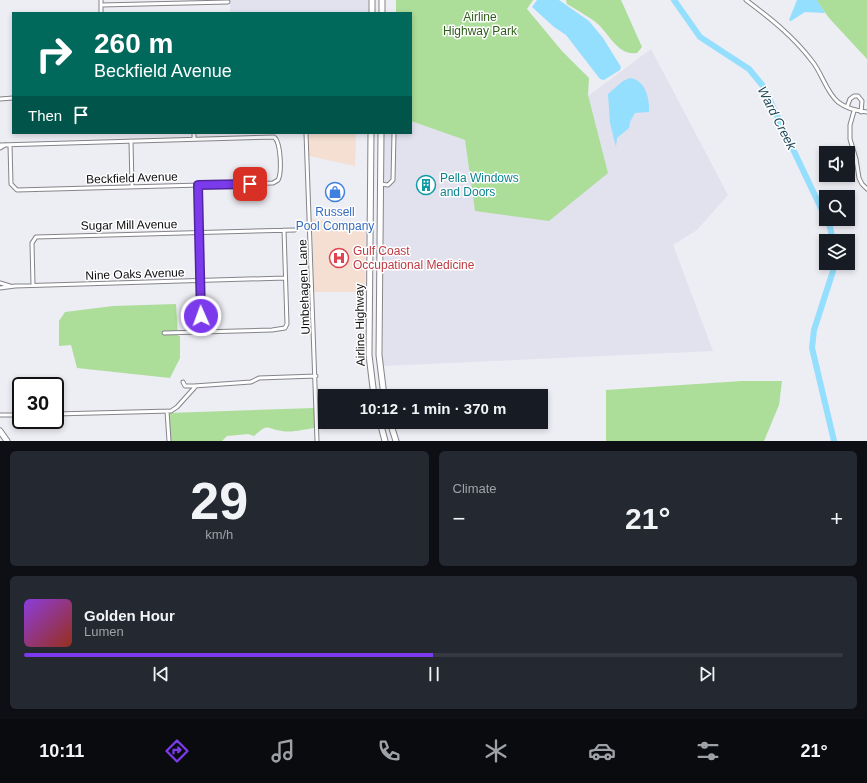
<!DOCTYPE html>
<html lang="en">
<head>
<meta charset="utf-8">
<style>
  :root { --surface:#171b24; --page:#242831; --text:#f1f3f6; --muted:#9ea1a6; --line:#363941; --accent:#7c3aed }
  body { margin:0; font-family:Helvetica,sans-serif; background:var(--page); color:var(--text); height:100vh; display:flex; flex-direction:column; font-size:15px; white-space:nowrap }
  * { box-sizing:border-box; margin:0 }
  p { font-size:13px; color:var(--muted) }
  .icon { flex:none; width:22px; height:22px; fill:none; stroke:currentColor; stroke-width:2; stroke-linecap:round; stroke-linejoin:round }
  .map { position:relative; height:441px; overflow:hidden }
  .drawer { display:flex; flex-direction:column; gap:10px; padding:10px; background:#0d0f14; flex:1 }
  .drawer>* { flex:none }
  .guide { position:absolute; left:12px; top:12px; width:400px; height:122px; border-radius:0px; box-shadow:0 2px 6px #0003; background:#00695c; color:#fff; overflow:hidden }
  .tools { position:absolute; left:819px; top:146px; display:grid; gap:8px }
  .tools a { display:grid; place-items:center; width:36px; height:36px; border-radius:0px; background:var(--surface); box-shadow:0 2px 6px #0003; font-size:20px }
  .speed { position:absolute; left:12px; top:377px; display:flex; gap:8px; font-size:20px; font-weight:700; text-align:center }
  .speed>* { display:grid; place-content:center; width:52px; height:52px; border-radius:50%; background:var(--surface); box-shadow:0 2px 6px #0003; line-height:1 }
  .speed .limit { border:2px solid #111; border-radius:6px; background:#fff; color:#111 }
  .pin { position:absolute; display:grid; place-items:center; width:34px; height:34px; color:#fff; margin:-17px; border-radius:8px; box-shadow:0 2px 6px #0006 }
  .me { position:absolute; width:44px; margin:-22px; rotate:358deg; stroke-linejoin:round; filter:drop-shadow(0 0 3px #0008) }
  .turn { display:flex; align-items:center; gap:14px; height:84px; padding:0 16px; font-size:18px }
  .turn .icon { width:52px; height:52px; stroke-width:2.5 }
  .turn b { display:block; font-size:28px; line-height:34px }
  .then { display:flex; align-items:center; height:38px; padding:0 16px; background:#0003; gap:8px; font-size:15px }
  .big { font-size:30px; font-weight:700; line-height:1.1 }
  .drawer .card { flex:1; display:flex; flex-direction:column; justify-content:center; gap:6px; min-width:0; padding:0 14px; border-radius:6px; background:var(--page) }
  .drawer .dial { align-items:center; gap:0 }
  .dial b { font-size:52px; line-height:1 }
  .song { display:flex; align-items:center; gap:12px }
  .cover { width:48px; height:48px; border-radius:6px; background:linear-gradient(135deg,hsl(270 70% 55%),hsl(10 70% 35%)) }
  .played { height:4px; border-radius:2px; background:linear-gradient(90deg,var(--accent) 50%,var(--line) 50%) }
  .keys { display:flex; justify-content:space-around; direction:ltr }
  .heat { display:flex; justify-content:space-between; align-items:center; font-size:22px; direction:ltr }
  .drawer .tiles { flex:1; display:grid; gap:10px; grid-template-columns:1fr 1fr }
  .card:last-child { grid-column:span 2 }
  .trip { position:absolute; left:318px; top:389px; width:230px; height:40px; border-radius:0px; background:var(--surface); box-shadow:0 2px 6px #0003; font-weight:700; line-height:40px; text-align:center }
  .tabs { display:flex; height:64px; justify-content:space-around; align-items:center; background:#090b0e; color:var(--muted) }
  .tabs .icon { width:28px; height:28px }
  .tabs .selected { color:var(--accent) }
  .tabs b { font-size:18px; color:var(--text) }
  .map>svg:first-child { display:block }
  .built { fill:#e2e1ee }
  .medical { fill:#f5dfd2 }
  .green { fill:#acdd99 }
  .water { fill:#94defe }
  .lines { fill:none; stroke-linecap:round; stroke-linejoin:round }
  .river { stroke:#94defe; stroke-width:6 }
  .minor-casing { stroke:#84848a; stroke-width:5 }
  .primary-casing { stroke:#84848a; stroke-width:7 }
  .trunk-casing { stroke:#84848a; stroke-width:7 }
  .minor { stroke:#fff; stroke-width:3 }
  .primary { stroke:#fff; stroke-width:5 }
  .trunk { stroke:#fff; stroke-width:5 }
  .route-casing { stroke:#51269a; stroke-width:10 }
  .route { stroke:#7c3aed; stroke-width:7 }
  .labels { text-anchor:middle; dominant-baseline:central; stroke-width:3; stroke-linejoin:round; paint-order:stroke }
  .park-label { font-size:12px; fill:#2f5d19; stroke:#fff }
  .street-label { font-size:12px; fill:#0c0c0e; stroke:#fff }
  .culture-label { font-size:12px; fill:#0d838f; stroke:#fff; text-anchor:start }
  .shop-label { font-size:12px; fill:#366cbe; stroke:#fff }
  .health-label { font-size:12px; fill:#be3a42; stroke:#fff; text-anchor:start }
  .water-label { font-size:13px; font-style:italic; fill:#1e4859; stroke:#fff }
</style>
</head>
<body>
<div class="map">
<svg width="867" height="441" viewBox="0 0 867 441">
  <rect width="100%" height="100%" fill="#ededf4"/>
  <path class="built" d="M230,0h138v13h-138z
    M651,49l77,146 -31,35 -24,15 40,106 -330,15 1,-233h27v-12l54,19 10,71 113,-115z"/>
  <path class="medical" d="M308,133h48l-1,33 -46,-10z
    M312,219l54,6 -1,67h-51z"/>
  <path class="green" d="M396,0h137l-6,9 35,42 27,27 -1,17 20,78 -59,48 -74,-10 -10,-71 -54,-19v-108h-15z
    M566,0h55l21,47 -5,6c-18,3 -27,-17 -38,-28 -9,-8 -21,-14 -32,-21z
    M816,0h51v59l-38,-41z
    M176,304l2,32h2v22l-10,20 -93,-10 -6,-23 -12,1v-25l6,-9 48,-6z
    M742,381h40l-3,24 -15,36h-158v-51z
    M314,408v20c-9,1 -22,5 -32,3 -16,-2 -13,-9 -28,5l-6,-2 -21,2 -5,5h-52l-2,-28z"/>
  <path class="water" d="M537,0h22l30,21 14,17 18,29 -1,3 -16,10 -4,-1 -34,-44 -12,-8 -22,-20z
    M797,0h20l8,13 -20,-1 -14,9 -2,-1z
    M630,78c15,2 20,20 19,34l-14,1 -5,9 -1,6 -12,10 -1,9 -6,-24 -2,-29 15,-13z"/>
  <g class="lines">
    <path class="river" d="M674,0l26,37 49,32 14,17 67,141 3,14
      M833,263v8l-19,59 -2,18 22,93"/>
    <defs>
      <path id="minor" d="M101,0v13
        M746,0c24,18 47,36 66,61 10,12 14,31 26,41 9,7 19,9 29,10
        M101,5l127,-3
        M0,99l13,-1
        M847,107l3,-8 4,-3h4l4,5 -1,11
        M854,111l-4,14v14l6,20 3,19 3,6 5,5
        M194,133v6
        M306,133l11,308
        M131,141l1,46
        M0,145l274,-8c7,5 8,36 4,43l-5,3 -256,7 -6,-6 -1,-39
        M0,148l5,-3
        M380,184l8,1 5,-5 1,-47
        M198,185l4,147
        M0,283l10,3
        M33,285l-1,-42 4,-6 259,-7
        M0,288l15,-2 270,-8
        M164,333l108,-3 13,-2 2,-4 -3,-94
        M183,382l2,4h9l57,-4 8,-4 57,-2
        M167,411l2,30
        M55,414l116,-3 6,-4 19,-21
        M0,415h21"/>
      <path id="primary" d="M0,431l7,10"/>
      <path id="trunk" d="M372,13v-13
        M382,13v-13
        M371,133l-2,222 5,41
        M381,133l-2,222 5,41
        M380,422l5,19
        M390,422l6,19"/>
    </defs>
    <use href="#minor" class="minor-casing"/>
    <use href="#primary" class="primary-casing"/>
    <use href="#trunk" class="trunk-casing"/>
    <use href="#minor" class="minor"/>
    <use href="#primary" class="primary"/>
    <use href="#trunk" class="trunk"/>
  </g>
  <g class="lines">
    <defs>
      <path id="route" d="M201,316l-3,-131 52,-1"/>
    </defs>
    <use href="#route" class="route-casing"/>
    <use href="#route" class="route"/>
  </g>
  <defs>
    <symbol id="building-ring" viewBox="-11 -11 22 22"><circle r="9.5" fill="#fff" stroke="#0f9aa8" stroke-width="1.5"/><path d="M-4-6H4V6H1V3H-1V6H-4ZM-2.5-4.3h1.7v1.8h-1.7ZM.8-4.3h1.7v1.8H.8ZM-2.5-1h1.7V.8h-1.7ZM.8-1h1.7V.8H.8Z" fill="#0f9aa8"/></symbol>
    <symbol id="shop-ring" viewBox="-11 -11 22 22"><circle r="9.5" fill="#fff" stroke="#3f7fe0" stroke-width="1.5"/><path d="M-5-2.5h2.3a2.7 3.5 0 0 1 5.4 0H5L5.5 6h-11ZM-1.5-2.5h3a1.5 2.3 0 0 0-3 0Z" fill="#3f7fe0"/></symbol>
    <symbol id="hospital-ring" viewBox="-11 -11 22 22"><circle r="9.5" fill="#fff" stroke="#e0444e" stroke-width="1.5"/><path d="M-5-5h3v3.5h4V-5h3V5h-3V1.5h-4V5h-3Z" fill="#e0444e"/></symbol>
  </defs>
  <g fill-rule="evenodd">
    <use href="#building-ring" x="415" y="174" width="22" height="22"/>
    <use href="#shop-ring" x="324" y="181" width="22" height="22"/>
    <use href="#hospital-ring" x="328" y="247" width="22" height="22"/>
  </g>
  <g class="labels">
    <g class="park-label">
      <text x="480" y="17">Airline<tspan x="480" dy="14">Highway Park</tspan></text>
    </g>
    <g class="street-label">
      <text transform="translate(132 178) rotate(-2)">Beckfield Avenue</text>
      <text transform="translate(129 225) rotate(-1)">Sugar Mill Avenue</text>
      <text transform="translate(135 274) rotate(-2)">Nine Oaks Avenue</text>
      <text transform="translate(304 287) rotate(-92)">Umbehagen Lane</text>
      <text transform="translate(360 325) rotate(-91)">Airline Highway</text>
    </g>
    <g class="culture-label">
      <text x="440" y="178">Pella Windows<tspan x="440" dy="14">and Doors</tspan></text>
    </g>
    <g class="shop-label">
      <text x="335" y="212">Russell<tspan x="335" dy="14">Pool Company</tspan></text>
    </g>
    <g class="health-label">
      <text x="353" y="251">Gulf Coast<tspan x="353" dy="14">Occupational Medicine</tspan></text>
    </g>
    <g class="water-label">
      <text transform="translate(777 118) rotate(63)">Ward Creek</text>
    </g>
  </g>
</svg>
<div class="tools">
<a><svg class="icon" aria-label="sound" viewBox="0 0 24 24"><path d="M4 9h4l5-4v14l-5-4H4zM17 9q2 3 0 6"/></svg></a>
<a><svg class="icon" aria-label="search" viewBox="0 0 24 24"><circle cx="10" cy="10" r="6"/><path d="M15 15l6 6"/></svg></a>
<a><svg class="icon" aria-label="layers" viewBox="0 0 24 24"><path d="M12 4l9 5-9 5-9-5zM3 14l9 5 9-5"/></svg></a>
</div>
<div class="speed"><div class="limit">30</div></div>
<div class="pin" style="left:250px;top:184px;background:#d93025"><svg class="icon" aria-label="arrive" viewBox="0 0 24 24"><path d="M6 21V4h12l-3 4 3 4H6"/></svg></div>
<svg class="me" style="left:201px;top:316px" viewBox="-20 -20 40 40"><circle r="17" fill="#7c3aed" stroke="#fff" stroke-width="3"/><path d="M0-11L8 9 0 5-8 9z" fill="#fff"/></svg>
<div class="trip">10:12 · 1 min · 370 m</div>
<div class="guide">
<div class="turn"><svg class="icon" aria-label="right" viewBox="0 0 24 24"><path d="M7 20v-9h11M14 6l5 5-5 5"/></svg><div><b>260 m</b>Beckfield Avenue</div></div>
<div class="then">Then<svg class="icon" aria-label="arrive" viewBox="0 0 24 24"><path d="M6 21V4h12l-3 4 3 4H6"/></svg></div>
</div>
</div>
<section class="drawer">
<div class="tiles">
<div class="card dial"><b>29</b><p>km/h</p></div>
<div class="card"><p>Climate</p>
<div class="heat"><a>−</a><b class="big">21°</b><a>+</a></div>
</div>
<div class="card">
<div class="song"><i class="cover"></i><div><b>Golden Hour</b><p>Lumen</p></div></div>
<div class="played"></div>
<div class="keys"><svg class="icon" aria-label="previous" viewBox="0 0 24 24"><path d="M18 5L8 12l10 7zM5 5v14"/></svg><svg class="icon" aria-label="pause" viewBox="0 0 24 24"><path d="M8 5v14M16 5v14"/></svg><svg class="icon" aria-label="next" viewBox="0 0 24 24"><path d="M6 5l10 7-10 7zM19 5v14"/></svg></div>
</div>
</div>
</section>
<nav class="tabs">
<b>10:11</b>
<svg class="icon selected" aria-label="directions" viewBox="0 0 24 24"><path d="M12 3l9 9-9 9-9-9zM9 14v-3h6M13 9l2 2-2 2"/></svg>
<svg class="icon" aria-label="music" viewBox="0 0 24 24"><path d="M9 18V5l10-2v13"/><circle cx="6" cy="18" r="3"/><circle cx="16" cy="16" r="3"/></svg>
<svg class="icon" aria-label="phone" viewBox="0 0 24 24"><path d="M5 4h4l2 5-3 2q2 4 5 5l2-3 5 2v4C11 20 4 13 5 4z"/></svg>
<svg class="icon" aria-label="climate" viewBox="0 0 24 24"><path d="M12 3v18M4 7l16 10M4 17L20 7"/></svg>
<svg class="icon" aria-label="car" viewBox="0 0 24 24"><path d="M5 17H2v-5l4-1 3-4h7l3 4 3 1v5h-3M9 17h6M6 11h13"/><circle cx="7" cy="17" r="2"/><circle cx="17" cy="17" r="2"/></svg>
<svg class="icon" aria-label="filters" viewBox="0 0 24 24"><path d="M4 7h16M4 17h16"/><circle cx="9" cy="7" r="2"/><circle cx="15" cy="17" r="2"/></svg>
<b>21°</b>
</nav>
</body>
</html>
